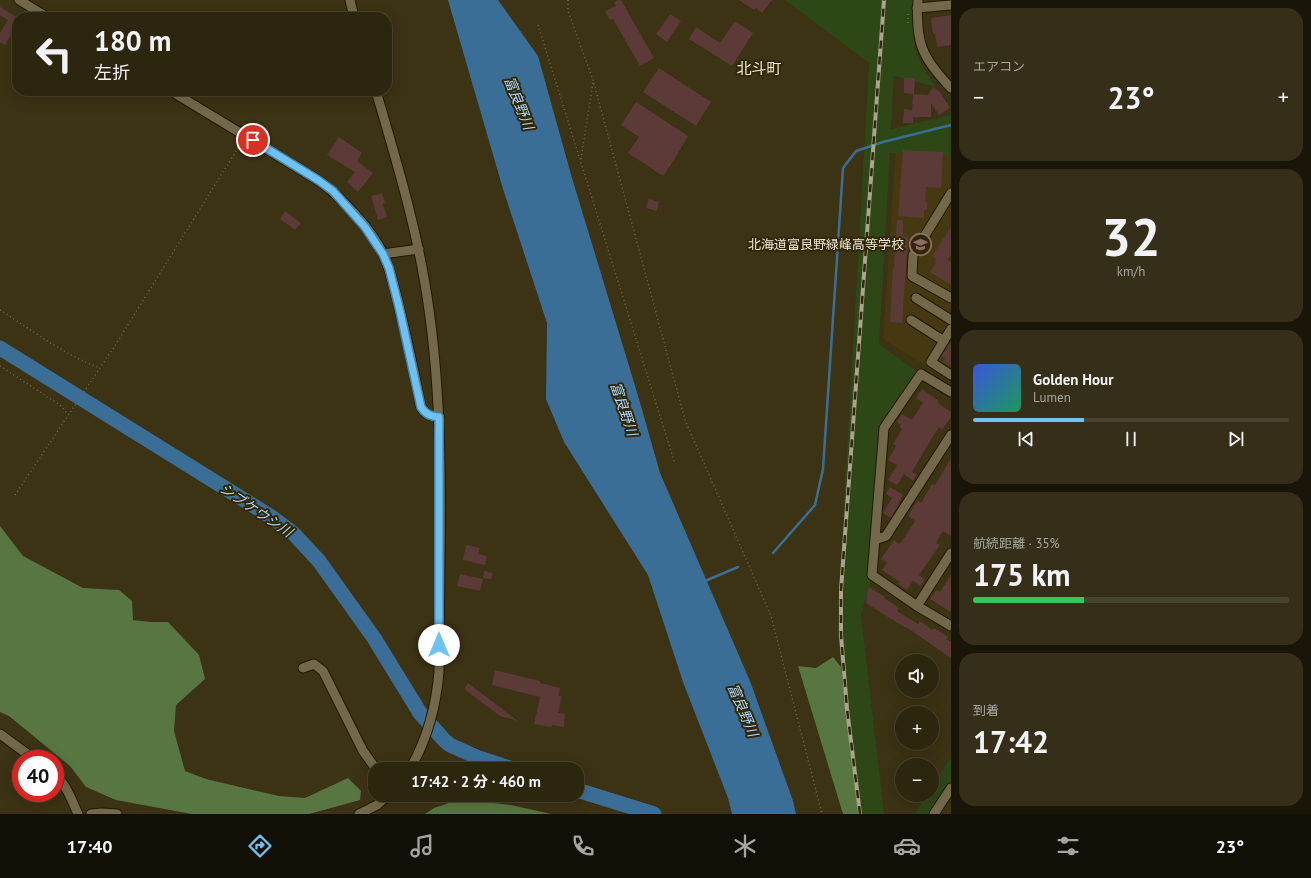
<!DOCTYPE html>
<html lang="ja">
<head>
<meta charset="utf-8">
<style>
  :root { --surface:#2d260f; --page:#352e18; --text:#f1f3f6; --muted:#a7a59e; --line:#48432f; --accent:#6ec2f3 }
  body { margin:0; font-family:"PT Sans","Noto Sans JP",sans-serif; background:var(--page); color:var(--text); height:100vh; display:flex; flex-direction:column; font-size:15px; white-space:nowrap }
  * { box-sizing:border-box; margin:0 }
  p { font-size:13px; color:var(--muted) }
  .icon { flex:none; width:22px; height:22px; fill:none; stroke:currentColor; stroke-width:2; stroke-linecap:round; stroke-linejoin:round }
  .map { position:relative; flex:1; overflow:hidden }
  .panel { display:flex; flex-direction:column; gap:8px; padding:8px; background:#191508; width:360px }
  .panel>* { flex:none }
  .guide { position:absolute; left:12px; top:12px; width:380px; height:84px; border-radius:16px; box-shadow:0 4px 16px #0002,0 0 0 1px var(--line); background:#2d260f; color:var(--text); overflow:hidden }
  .buttons { position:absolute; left:895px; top:654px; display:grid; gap:8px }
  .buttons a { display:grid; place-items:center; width:44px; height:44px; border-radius:50%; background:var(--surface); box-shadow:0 4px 16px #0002,0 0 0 1px var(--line); font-size:20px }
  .speed { position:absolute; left:12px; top:750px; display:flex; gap:8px; font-size:20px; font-weight:700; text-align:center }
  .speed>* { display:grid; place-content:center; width:52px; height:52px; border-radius:50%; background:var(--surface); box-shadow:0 4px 16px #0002,0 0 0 1px var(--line); line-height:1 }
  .speed .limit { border:6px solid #d22; background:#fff; color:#111 }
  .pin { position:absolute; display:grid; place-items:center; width:34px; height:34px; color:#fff; margin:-17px; border:2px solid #fff; border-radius:50%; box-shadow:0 1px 4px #0007 }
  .me { position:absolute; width:44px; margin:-22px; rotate:0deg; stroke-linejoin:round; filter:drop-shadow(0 0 3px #0008) }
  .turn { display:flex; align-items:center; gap:14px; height:84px; padding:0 16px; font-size:18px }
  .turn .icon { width:52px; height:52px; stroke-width:2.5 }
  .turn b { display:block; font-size:28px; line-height:34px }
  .big { font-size:30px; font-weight:700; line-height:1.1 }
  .panel .widget { flex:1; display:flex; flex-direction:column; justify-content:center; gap:6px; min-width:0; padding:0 14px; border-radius:16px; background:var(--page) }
  .panel .dial { align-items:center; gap:0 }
  .dial b { font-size:52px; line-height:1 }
  .song { display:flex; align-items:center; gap:12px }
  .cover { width:48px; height:48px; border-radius:6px; background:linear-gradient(135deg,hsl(230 70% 55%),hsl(150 70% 35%)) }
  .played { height:4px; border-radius:2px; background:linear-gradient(90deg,var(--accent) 35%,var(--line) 35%) }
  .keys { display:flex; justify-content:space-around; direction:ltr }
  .heat { display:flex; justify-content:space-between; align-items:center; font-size:22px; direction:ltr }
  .charge { height:6px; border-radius:3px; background:linear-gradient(90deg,#34c759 35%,var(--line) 0) }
  .trip { position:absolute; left:368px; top:762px; width:216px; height:40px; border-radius:16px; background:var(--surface); box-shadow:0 4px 16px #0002,0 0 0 1px var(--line); font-weight:700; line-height:40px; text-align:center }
  .tab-bar { display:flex; height:64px; justify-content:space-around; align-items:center; background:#120f06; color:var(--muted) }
  .tab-bar .icon { width:28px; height:28px }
  .tab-bar .current { color:var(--accent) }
  .tab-bar b { font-size:18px; color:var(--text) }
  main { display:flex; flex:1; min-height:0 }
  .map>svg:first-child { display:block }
  .built { fill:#463912 }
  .green { fill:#2d4716 }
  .forest { fill:#587641 }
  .water { fill:#3b6e97 }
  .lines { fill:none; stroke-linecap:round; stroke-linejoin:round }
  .stream { stroke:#3b6e97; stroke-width:2.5 }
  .river { stroke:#3b6e97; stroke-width:15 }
  .building { fill:#5b3a37 }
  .minor-casing { stroke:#231900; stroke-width:11 }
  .path { stroke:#72694f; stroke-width:1.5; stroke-dasharray:1 3; stroke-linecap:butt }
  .minor { stroke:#736849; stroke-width:9 }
  .rail-casing { stroke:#aba38d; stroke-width:4 }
  .rail { stroke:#322809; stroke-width:2.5; stroke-dasharray:8; stroke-linecap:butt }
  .route-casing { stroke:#487e9e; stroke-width:10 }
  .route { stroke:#6ec2f3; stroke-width:7 }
  .labels { text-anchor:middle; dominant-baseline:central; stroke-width:4; stroke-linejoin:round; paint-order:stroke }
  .poi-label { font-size:13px; fill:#ece6d5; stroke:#322809; text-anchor:end }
  .water-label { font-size:14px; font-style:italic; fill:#acd7fd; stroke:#322809 }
  .quarter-label { font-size:15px; fill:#ece6d5; stroke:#322809 }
</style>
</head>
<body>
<main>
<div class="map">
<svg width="951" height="814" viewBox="0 0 951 814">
  <rect width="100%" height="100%" fill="#3c3214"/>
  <path class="built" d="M951,131v250l-68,-42 13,-191z"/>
  <path class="green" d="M785,0h130c-1,14 -3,34 0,48 4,14 13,27 21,39l-42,-11 -3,53 60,-14v37l-2,4 -59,-3 -11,191 42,30 -37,54 -12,147 -11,40 23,199h-26l-21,-186 32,-565z
    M950,759l1,1v28l-17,26h-19l12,-19h5v-8z"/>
  <path class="forest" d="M0,526l23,30 60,32 36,2 13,11 1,19 17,2h18l31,33 6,24 -29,26 -2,26 11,40 21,8 73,17 26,2 43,-20 13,13 -1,9 -51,14h-117l-76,-14 -30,-13 -16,-21 -61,-50 -9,-4z
    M833,657l8,10 17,147h-15l-45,-148 18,2z
    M461,799l50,6 40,9h-126l9,-6z"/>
  <path class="water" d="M448,0h50l40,56 34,122 67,221 21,74 90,208 43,120 3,13h-64l-4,-16 -45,-116 -35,-107 -84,-133 -18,-43 1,-76 -44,-134z"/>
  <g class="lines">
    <path class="stream" d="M773,553l42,-48 8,-36 20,-301 13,-17 27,-9 68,-17
      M705,581l33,-14"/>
    <path class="river" d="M0,348l270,168 23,17 26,28 55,77 46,75 24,27 6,5 29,13 34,11
      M577,790l77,24"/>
  </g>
  <path class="building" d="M618,0h3l33,58 -14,8 -27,-47 -3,1 -5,-9 11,-5 -2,-4z
    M739,0h33l-10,13 -6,-5 -2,2z
    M0,7l17,10v8l-12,20 -5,-3v-9l8,-13 -8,-5z
    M670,14l11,7 -14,21 -11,-8z
    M951,15v30l-14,2 -2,-13h-2l-2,-16z
    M735,21l18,12 -21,33 -43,-27 7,-12 24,16z
    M659,68l52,34 -15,24 -53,-34z
    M904,78h11l-1,16 -10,-1z
    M933,87l7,5 10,16 -11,7 -8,-12v14h-18v6h-10l1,-14 8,1 1,-16 15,1z
    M636,102l52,34 -14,24 -11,16 -35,-23 11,-16 -18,-12z
    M339,137l23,16 -5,8 16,12 -15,19 -11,-10 8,-10 -28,-17z
    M903,150l40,2 -2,36 -15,-1 -1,15h2v8h-3v8l-26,-2z
    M382,193l3,10 -2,1 4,13 -9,3 -7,-24z
    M649,199l10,3 -2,9 -11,-3z
    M285,211l16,12 -6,7 -15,-11z
    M897,220h6v17h5l-6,86 -12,-1 3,-54h1z
    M951,227v28l-4,5 4,2v23l-21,-13 6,-9 -2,-1 2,-3 -4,-3z
    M951,342v24l-8,-5 2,-2 -4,-3z
    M922,389l17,12 -1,2 13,9v5l-9,13 -3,-3 -10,16 -17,29 5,3 -4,6 -9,-7 -7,11 -9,-5 9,-15 -9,-5 8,-14 -3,-2 9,-15 -2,-2 1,-2 -4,-3 5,-8 10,6 11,-17 -7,-5z
    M951,458v78l-8,-5 -7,12 4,2 -21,30 6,4 -4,7 -8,-5 -6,9 -9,-6 2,-2 -18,-12 5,-7 -6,-4 13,-19 5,4 3,-3 13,-20 -7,-5 6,-10 4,-6 3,3 11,-19 3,1z
    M890,487l13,8 -12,23 -8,-5 9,-15 -6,-4z
    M466,545l14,3 -2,6 9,2 -2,9 -22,-5z
    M484,571l9,2 -2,6 -8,-1z
    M460,574l23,5 -3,12 -23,-5z
    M951,575v37l-21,-13 6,-9 4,2z
    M869,587l16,10 -1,1 15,10 -2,3 21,13 2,-3 12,9 2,-2 14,9 -2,2 5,3v16l-45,-31v1l-15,-9 -25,-16 1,-11z
    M495,670l45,11v2l20,5 -2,8h4l-4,17 7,1 -1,13 -12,-2 -1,2 -17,-3 6,-27 -48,-12z
    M468,683l50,38 -18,-5 -36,-27z"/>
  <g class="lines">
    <defs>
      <path id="minor" d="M19,0l28,17
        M350,0l4,17
        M918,0c-3,42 4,58 33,88
        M917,8l34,-3
        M171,91l147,89c24,18 54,49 66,76 7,15 10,31 14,47 9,34 16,69 23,104 5,8 10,9 18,10
        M376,91c21,72 43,144 53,219 17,120 10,242 10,362 -3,35 -11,66 -29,97
        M951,193l-38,62 -1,21 39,22
        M383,254l36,-5
        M916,298l35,22
        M911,320l33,21
        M951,329l-20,33 20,13
        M951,392l-30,-18 -37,54 -12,147 45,31 34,20
        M875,540l11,-4 65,-101
        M917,606l34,-53
        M303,668l11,-4 9,7 40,80 13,18
        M0,734l34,25
        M55,775c12,10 17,26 23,39
        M91,814l11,-1 15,1
        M359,814l18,-9 11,-10
        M934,814l17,-26"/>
    </defs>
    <use href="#minor" class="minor-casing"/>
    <path class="path" d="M568,0v11l25,69 92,340 86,196 51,198
      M908,14v12
      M538,25l137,439
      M581,159l12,-77
      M0,310c32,20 64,45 100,58
      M0,366l60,39 8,9
      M15,495l101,-151 125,-201"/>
    <use href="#minor" class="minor"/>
    <defs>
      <path id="rail" d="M860,814l-13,-105 -6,-74v-45l43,-590"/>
    </defs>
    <use href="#rail" class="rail-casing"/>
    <use href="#rail" class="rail"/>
  </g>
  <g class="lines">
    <defs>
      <path id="route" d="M253,140l65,40 15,11 32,36 18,27 6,14 10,39 22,100c5,8 10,9 18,10v228"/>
    </defs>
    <use href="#route" class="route-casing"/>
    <use href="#route" class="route"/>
  </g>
  <defs>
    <symbol id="school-ring" viewBox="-11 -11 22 22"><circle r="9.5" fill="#322809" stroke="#8d6e63" stroke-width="1.5"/><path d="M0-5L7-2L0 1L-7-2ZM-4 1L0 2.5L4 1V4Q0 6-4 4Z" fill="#8d6e63"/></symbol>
  </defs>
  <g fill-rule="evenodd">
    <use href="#school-ring" x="908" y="232" width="25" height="25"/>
  </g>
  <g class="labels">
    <g class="poi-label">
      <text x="904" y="244">北海道富良野緑峰高等学校</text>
    </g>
    <g class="water-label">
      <text transform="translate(519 103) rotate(68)">富良野川</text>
      <text transform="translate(624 409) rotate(71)">富良野川</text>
      <text transform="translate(256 510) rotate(34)">シブケウシ川</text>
      <text transform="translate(743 710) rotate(67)">富良野川</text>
    </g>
    <g class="quarter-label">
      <text x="759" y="68">北斗町</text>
    </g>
  </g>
</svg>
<div class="buttons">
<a><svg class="icon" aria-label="sound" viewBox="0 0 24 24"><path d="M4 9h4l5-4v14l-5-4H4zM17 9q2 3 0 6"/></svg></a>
<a>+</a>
<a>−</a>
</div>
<div class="speed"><div class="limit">40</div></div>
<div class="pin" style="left:253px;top:140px;background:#d93025"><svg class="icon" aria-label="arrive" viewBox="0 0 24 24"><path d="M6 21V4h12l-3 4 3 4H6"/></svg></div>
<svg class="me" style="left:439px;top:645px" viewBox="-20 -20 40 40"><circle r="19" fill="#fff"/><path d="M0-13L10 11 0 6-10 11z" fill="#6ec2f3"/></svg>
<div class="trip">17:42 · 2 分 · 460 m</div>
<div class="guide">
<div class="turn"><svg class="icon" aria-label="left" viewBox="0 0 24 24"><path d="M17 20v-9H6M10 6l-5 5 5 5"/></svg><div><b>180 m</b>左折</div></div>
</div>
</div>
<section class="panel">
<div class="widget"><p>エアコン</p>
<div class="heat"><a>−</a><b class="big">23°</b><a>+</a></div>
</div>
<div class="widget dial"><b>32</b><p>km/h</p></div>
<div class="widget">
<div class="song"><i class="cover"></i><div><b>Golden Hour</b><p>Lumen</p></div></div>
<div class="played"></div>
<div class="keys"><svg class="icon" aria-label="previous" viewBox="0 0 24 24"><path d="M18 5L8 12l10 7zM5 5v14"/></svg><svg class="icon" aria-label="pause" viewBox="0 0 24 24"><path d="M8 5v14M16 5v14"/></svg><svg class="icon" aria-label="next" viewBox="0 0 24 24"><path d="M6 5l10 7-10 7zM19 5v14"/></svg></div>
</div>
<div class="widget"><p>航続距離 · 35%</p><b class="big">175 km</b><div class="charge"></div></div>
<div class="widget"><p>到着</p><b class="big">17:42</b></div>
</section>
</main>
<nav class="tab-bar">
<b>17:40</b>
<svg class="icon current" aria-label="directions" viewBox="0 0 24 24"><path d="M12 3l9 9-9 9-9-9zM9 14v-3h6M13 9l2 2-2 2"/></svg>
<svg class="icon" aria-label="music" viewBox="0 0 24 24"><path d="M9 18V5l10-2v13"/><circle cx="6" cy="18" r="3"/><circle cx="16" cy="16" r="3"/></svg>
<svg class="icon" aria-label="phone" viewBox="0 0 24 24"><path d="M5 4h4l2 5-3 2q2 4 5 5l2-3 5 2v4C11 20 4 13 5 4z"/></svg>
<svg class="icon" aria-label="climate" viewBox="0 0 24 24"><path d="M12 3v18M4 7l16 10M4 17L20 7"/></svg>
<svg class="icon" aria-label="car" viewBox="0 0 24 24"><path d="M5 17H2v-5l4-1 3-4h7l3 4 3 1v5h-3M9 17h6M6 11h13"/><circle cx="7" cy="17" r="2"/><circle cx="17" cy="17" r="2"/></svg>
<svg class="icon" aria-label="filters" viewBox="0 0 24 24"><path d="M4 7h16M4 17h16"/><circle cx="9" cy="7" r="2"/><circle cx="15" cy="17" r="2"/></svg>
<b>23°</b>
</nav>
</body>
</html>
